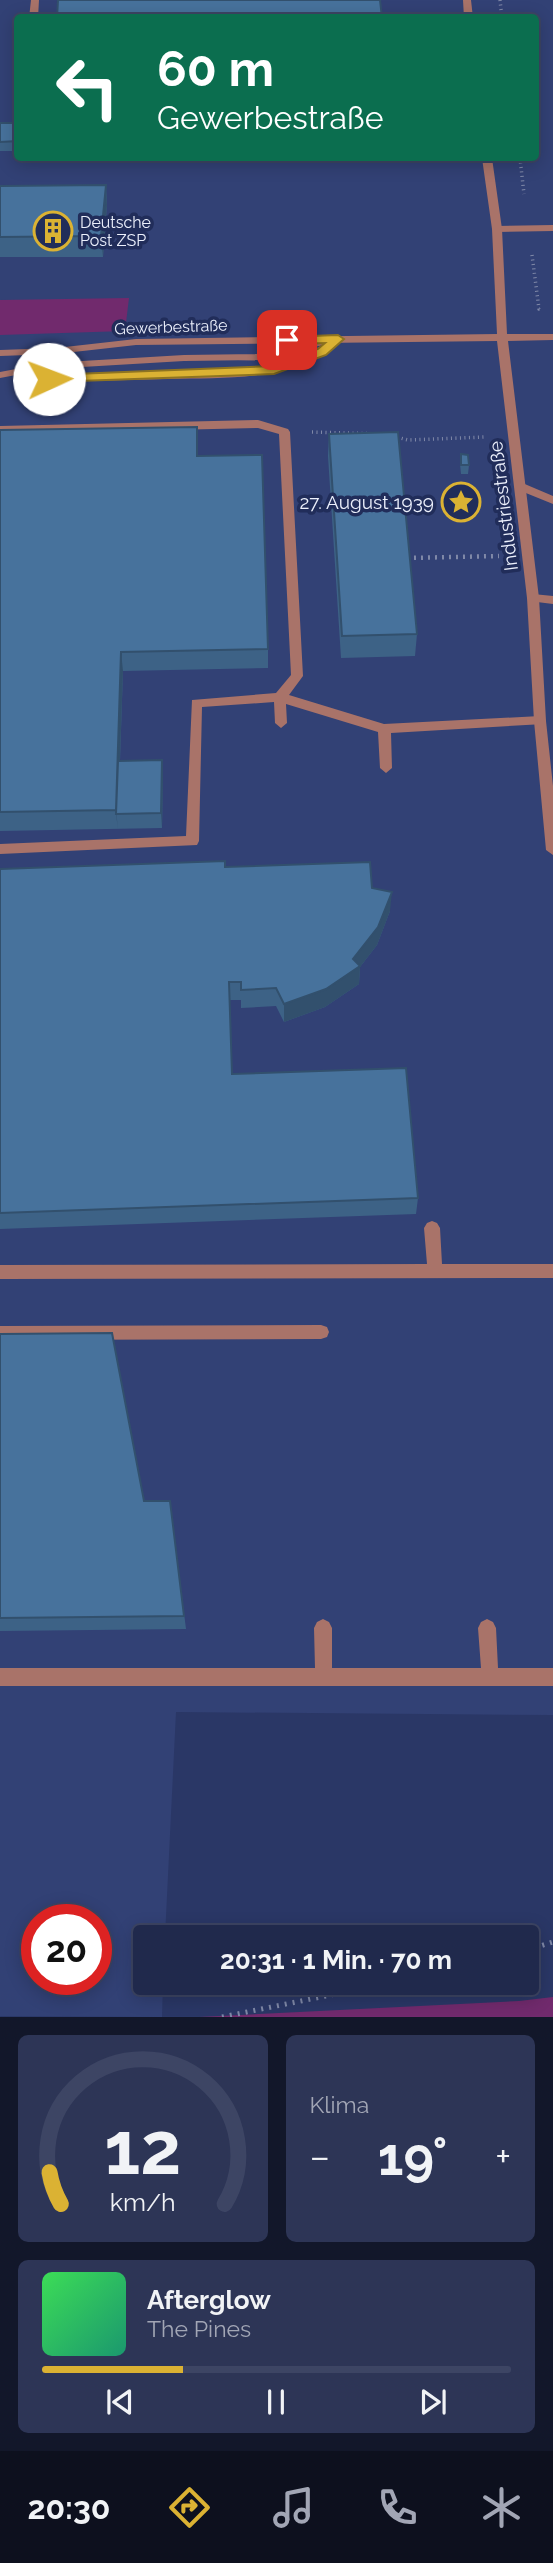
<!DOCTYPE html>
<html lang="de">
<head>
<meta charset="utf-8">
<style>
  :root { --surface:#20294c; --page:#2d3556; --text:#f1f3f6; --muted:#a2a6b5; --line:#3d4564; --accent:#dbb233 }
  body { margin:0; font-family:Raleway,sans-serif; background:var(--page); color:var(--text); height:100vh; display:flex; flex-direction:column; font-size:26px; white-space:nowrap }
  * { box-sizing:border-box; margin:0 }
  p { font-size:23px; color:var(--muted) }
  .icon { flex:none; width:38px; height:38px; fill:none; stroke:currentColor; stroke-width:2; stroke-linecap:round; stroke-linejoin:round }
  .map { position:relative; height:2017px; overflow:hidden }
  .drawer { display:flex; flex-direction:column; gap:18px; padding:18px; background:#12172a; flex:1 }
  .drawer>* { flex:none }
  .hud { position:absolute; left:14px; top:14px; width:525px; height:147px; border-radius:7px; box-shadow:0 4px 18px #0003,0 0 0 2px var(--line); background:#0b6e4f; color:#fff; overflow:hidden }
  .speed { position:absolute; left:21px; top:1904px; display:flex; gap:14px; font-size:35px; font-weight:700; text-align:center }
  .speed>* { display:grid; place-content:center; width:91px; height:91px; border-radius:50%; background:var(--surface); box-shadow:0 4px 18px #0003,0 0 0 2px var(--line); line-height:1 }
  .speed .limit { border:10px solid #d22; background:#fff; color:#111 }
  .pin { position:absolute; display:grid; place-items:center; width:60px; height:60px; color:#fff; margin:-30px; border-radius:14px; box-shadow:0 4px 10px #0006 }
  .me { position:absolute; width:77px; margin:-38px; rotate:88deg; stroke-linejoin:round; filter:drop-shadow(0 0 5px #0008) }
  .turn { display:flex; align-items:center; gap:24px; height:147px; padding:0 28px; font-size:32px }
  .turn .icon { width:91px; height:91px; stroke-width:2.5 }
  .turn b { display:block; font-size:49px; line-height:60px }
  .big { font-size:52px; font-weight:700; line-height:1.1 }
  .drawer .widget { flex:1; display:flex; flex-direction:column; justify-content:center; gap:10px; min-width:0; padding:0 24px; border-radius:10px; background:var(--page) }
  .drawer .dial { align-items:center; gap:0 }
  .dial svg { height:182px; overflow:visible; fill:none; stroke:var(--line); stroke-width:7; stroke-linecap:round; text-anchor:middle }
  .dial text { fill:var(--text); stroke:none }
  .song { display:flex; align-items:center; gap:21px }
  .cover { width:84px; height:84px; border-radius:10px; background:linear-gradient(135deg,hsl(130 70% 55%),hsl(160 70% 35%)) }
  .played { height:7px; border-radius:4px; background:linear-gradient(90deg,var(--accent) 30%,var(--line) 30%) }
  .keys { display:flex; justify-content:space-around; direction:ltr }
  .heat { display:flex; justify-content:space-between; align-items:center; font-size:38px; direction:ltr }
  .drawer .tiles { flex:1; display:grid; gap:18px; grid-template-columns:1fr 1fr }
  .widget:last-child { grid-column:span 2 }
  .trip { position:absolute; left:133px; top:1925px; width:406px; height:70px; border-radius:7px; background:var(--surface); box-shadow:0 4px 18px #0003,0 0 0 2px var(--line); font-weight:700; line-height:70px; text-align:center }
  .dock { display:flex; height:112px; justify-content:space-around; align-items:center; background:#0d101e; color:var(--muted) }
  .dock .icon { width:49px; height:49px }
  .dock .selected { color:var(--accent) }
  .dock b { font-size:32px; color:var(--text) }
  .map>svg:first-child { display:block }
  .built { fill:#324175; fill-rule:evenodd }
  .green { fill:#712a6d }
  .lines { fill:none; stroke-linecap:round; stroke-linejoin:round }
  .path-far2 { stroke:#8089a8; stroke-width:3.5; stroke-dasharray:1 3.5; stroke-linecap:butt }
  .path-far1 { stroke:#8089a8; stroke-width:4.5; stroke-dasharray:2 5; stroke-linecap:butt }
  .path { stroke:#8089a8; stroke-width:5; stroke-dasharray:2 6; stroke-linecap:butt }
  .service { fill:#a97369; fill-rule:evenodd }
  .minor { fill:#a97369; fill-rule:evenodd }
  .wall { fill:#3d6286 }
  .shaded-wall { fill:#32506d }
  .building { fill:#47729c; stroke:#32506d; stroke-width:2 }
  .route { fill:#dbb233; stroke:#8e7421; stroke-width:2 }
  .labels { text-anchor:middle; dominant-baseline:central; stroke-width:7; stroke-linejoin:round; paint-order:stroke }
  .far-poi-label { font-size:16px; fill:#ecf0fc; stroke:#212d5a; text-anchor:start }
  .far-street-label { font-size:16px; fill:#ecf0fc; stroke:#212d5a }
  .poi-label { font-size:19px; fill:#ecf0fc; stroke:#212d5a; text-anchor:end }
  .street-label { font-size:19px; fill:#ecf0fc; stroke:#212d5a }
</style>
</head>
<body>
<div class="map">
<svg width="553" height="2017" viewBox="0 0 553 2017">
  <rect width="100%" height="100%" fill="#2a3766"/>
  <path class="built" d="M0,0h553v1715l-377,-3 -11,225h-20v46h18l-1,34 -162,-1zM18,18h518v140h-518zM37,1920h59v59h-59z"/>
  <path class="green" d="M129,298l-4,33 -125,4v-35z
    M553,1997v20h-354l320,-16z"/>
  <g class="lines">
    <path class="path-far2" d="M500,0l2,18
      M520,158l4,36
      M532,255l7,54h3
      M312,432l69,2
      M393,436l15,4 77,-3"/>
    <path class="path-far1" d="M407,558l92,-2"/>
    <path class="path" d="M527,1950l26,-8
      M222,2017l168,-34"/>
    <path class="service" d="M31,0h8l-1,18h-9z
      M553,225v6l-56,1 -5,-3 5,-3z
      M336,336l4,1v4l-5,2v4c-49,35 -111,30 -167,32 -40,1 -79,2 -119,3l-28,-4 -5,-3 -16,3v-6l48,-9 136,-8 78,-1zM323,345l-34,16 -38,9 -202,6 -19,-3 18,-4 136,-8 78,-1z
      M258,420l30,9 2,3 13,244 -14,19 95,29 156,-8 4,2 2,3 -2,3 -153,9 1,35 -6,5 -6,-5 -2,-36 -92,-28 1,19 -6,5 -6,-5 -1,-21 -72,5 -3,134 -2,4 -197,9v-10l186,-8 6,-136 84,-7 15,-18 -12,-241 -21,-6 -258,6v-8z
      M520,482l33,14v8l-37,-15v-6z
      M533,594l20,2v8l-24,-3 -2,-3z
      M432,1221l5,2 3,5 2,36h111v14l-553,1v-14l427,-1 -3,-36 3,-5z
      M321,1325l6,2 2,5 -2,5 -6,2 -321,1v-14z
      M323,1619l6,3 3,6v40h149l-3,-40 3,-6 6,-3 6,3 3,6 2,40h55v18h-553v-18h315l-1,-40 3,-6z"/>
    <path class="minor" d="M463,0h8l2,18h-9z
      M482,158h10l10,71 5,105h46v6l-45,1 31,257 7,123 7,65v69l-7,-5 -12,-129 -7,-123 -30,-257 -361,4 -80,9 -56,2v-6l56,-2 80,-9 361,-5 -5,-105z"/>
  </g>
  <path class="wall" d="M0,123h18v28h-18z
    M106,185l1,20 -4,52h-103v-71z
    M0,430l198,26 70,193v19l-145,3 -3,90 43,14 -1,53 -162,3z
    M329,434l88,200 -2,22 -74,2 -13,-202z
    M461,454l8,11 -1,9h-7l-1,-10z
    M225,867l147,21 18,23 -13,34 -17,22 -1,17 -34,23 -41,15 -8,-16 -35,2v-8h-12l3,74 186,124 -2,16 -416,15v-360z
    M0,1334l144,167h26l16,128 -186,2z"/>
  <path class="shaded-wall" d="M106,185l1,20 -4,52 -2,-21z
    M121,652l2,19 -5,143h-2l2,15 -2,-19z
    M162,760l1,15 -1,53 -1,-15z
    M392,892l-2,19 -13,34 -17,22 -1,17 -34,23 -41,15v-18l69,-45z"/>
  <path class="building" d="M58,0h322l2,18h-325z
    M0,123h18v18l-18,1z
    M106,185l-5,51 -101,1v-51z
    M197,427v29l65,-1 6,194 -147,3 -5,158 -116,2v-382z
    M398,432l19,202 -75,2 -13,-202z
    M461,454l7,1 1,10h-8z
    M162,760l-1,53 -45,1 2,-53z
    M225,861v6l145,-5 2,26 20,4 -14,35 -25,32 7,7 -34,23 -42,15 -8,-16 -35,2v-8h-12l3,92 174,-6 12,130 -418,15v-344z
    M112,1333l32,168h26l14,115 -184,2v-284z"/>
  <path class="route" d="M338,335l6,4 -18,16 -52,19 -225,8 -7,-3 7,-4 224,-9 45,-17 7,-6 -38,1 -6,-4 2,-3z"/>
  <defs>
    <symbol id="building-ring" viewBox="-11 -11 22 22"><circle r="9.5" fill="#212d5a" stroke="#dbb233" stroke-width="1.5"/><path d="M-4-6H4V6H1V3H-1V6H-4ZM-2.5-4.3h1.7v1.8h-1.7ZM.8-4.3h1.7v1.8H.8ZM-2.5-1h1.7V.8h-1.7ZM.8-1h1.7V.8H.8Z" fill="#dbb233"/></symbol>
    <symbol id="sight-ring" viewBox="-11 -11 22 22"><circle r="9.5" fill="#212d5a" stroke="#dbb233" stroke-width="1.5"/><path d="M0-6L1.8-2.2L6-1.7L2.9 1.2L3.7 5.4L0 3.3L-3.7 5.4L-2.9 1.2L-6-1.7L-1.8-2.2Z" fill="#dbb233"/></symbol>
  </defs>
  <g fill-rule="evenodd">
    <use href="#building-ring" x="31" y="209" width="44" height="44"/>
    <use href="#sight-ring" x="439" y="480" width="44" height="44"/>
  </g>
  <g class="labels">
    <g class="far-poi-label">
      <text x="80" y="222">Deutsche<tspan x="80" dy="18">Post ZSP</tspan></text>
    </g>
    <g class="far-street-label">
      <text transform="translate(171 327) rotate(-2)">Gewerbestraße</text>
    </g>
    <g class="poi-label">
      <text x="434" y="502">27. August 1939</text>
    </g>
    <g class="street-label">
      <text transform="translate(503 506) rotate(-97)">Industriestraße</text>
    </g>
  </g>
</svg>
<div class="speed"><div class="limit">20</div></div>
<div class="pin" style="left:287px;top:340px;background:#d93025"><svg class="icon" aria-label="arrive" viewBox="0 0 24 24"><path d="M6 21V4h12l-3 4 3 4H6"/></svg></div>
<svg class="me" style="left:49px;top:379px" viewBox="-20 -20 40 40"><circle r="19" fill="#fff"/><path d="M0-13L10 11 0 6-10 11z" fill="#dbb233"/></svg>
<div class="trip">20:31 · 1 Min. · 70 m</div>
<div class="hud">
<div class="turn"><svg class="icon" aria-label="left" viewBox="0 0 24 24"><path d="M17 20v-9H6M10 6l-5 5 5 5"/></svg><div><b>60 m</b>Gewerbestraße</div></div>
</div>
</div>
<section class="drawer">
<div class="tiles">
<div class="widget dial"><svg viewBox="0 0 100 80">
<path d="M14 69A42 42 0 1 1 86 69"/>
<path d="M14 69A42 42 0 0 1 9 55" stroke="#dbb233"/>
<text x="50" y="56" font-size="32" font-weight="700">12</text>
<text x="50" y="72" font-size="11">km/h</text>
</svg></div>
<div class="widget"><p>Klima</p>
<div class="heat"><a>−</a><b class="big">19°</b><a>+</a></div>
</div>
<div class="widget">
<div class="song"><i class="cover"></i><div><b>Afterglow</b><p>The Pines</p></div></div>
<div class="played"></div>
<div class="keys"><svg class="icon" aria-label="previous" viewBox="0 0 24 24"><path d="M18 5L8 12l10 7zM5 5v14"/></svg><svg class="icon" aria-label="pause" viewBox="0 0 24 24"><path d="M8 5v14M16 5v14"/></svg><svg class="icon" aria-label="next" viewBox="0 0 24 24"><path d="M6 5l10 7-10 7zM19 5v14"/></svg></div>
</div>
</div>
</section>
<nav class="dock">
<b>20:30</b>
<svg class="icon selected" aria-label="directions" viewBox="0 0 24 24"><path d="M12 3l9 9-9 9-9-9zM9 14v-3h6M13 9l2 2-2 2"/></svg>
<svg class="icon" aria-label="music" viewBox="0 0 24 24"><path d="M9 18V5l10-2v13"/><circle cx="6" cy="18" r="3"/><circle cx="16" cy="16" r="3"/></svg>
<svg class="icon" aria-label="phone" viewBox="0 0 24 24"><path d="M5 4h4l2 5-3 2q2 4 5 5l2-3 5 2v4C11 20 4 13 5 4z"/></svg>
<svg class="icon" aria-label="climate" viewBox="0 0 24 24"><path d="M12 3v18M4 7l16 10M4 17L20 7"/></svg>
</nav>
</body>
</html>
